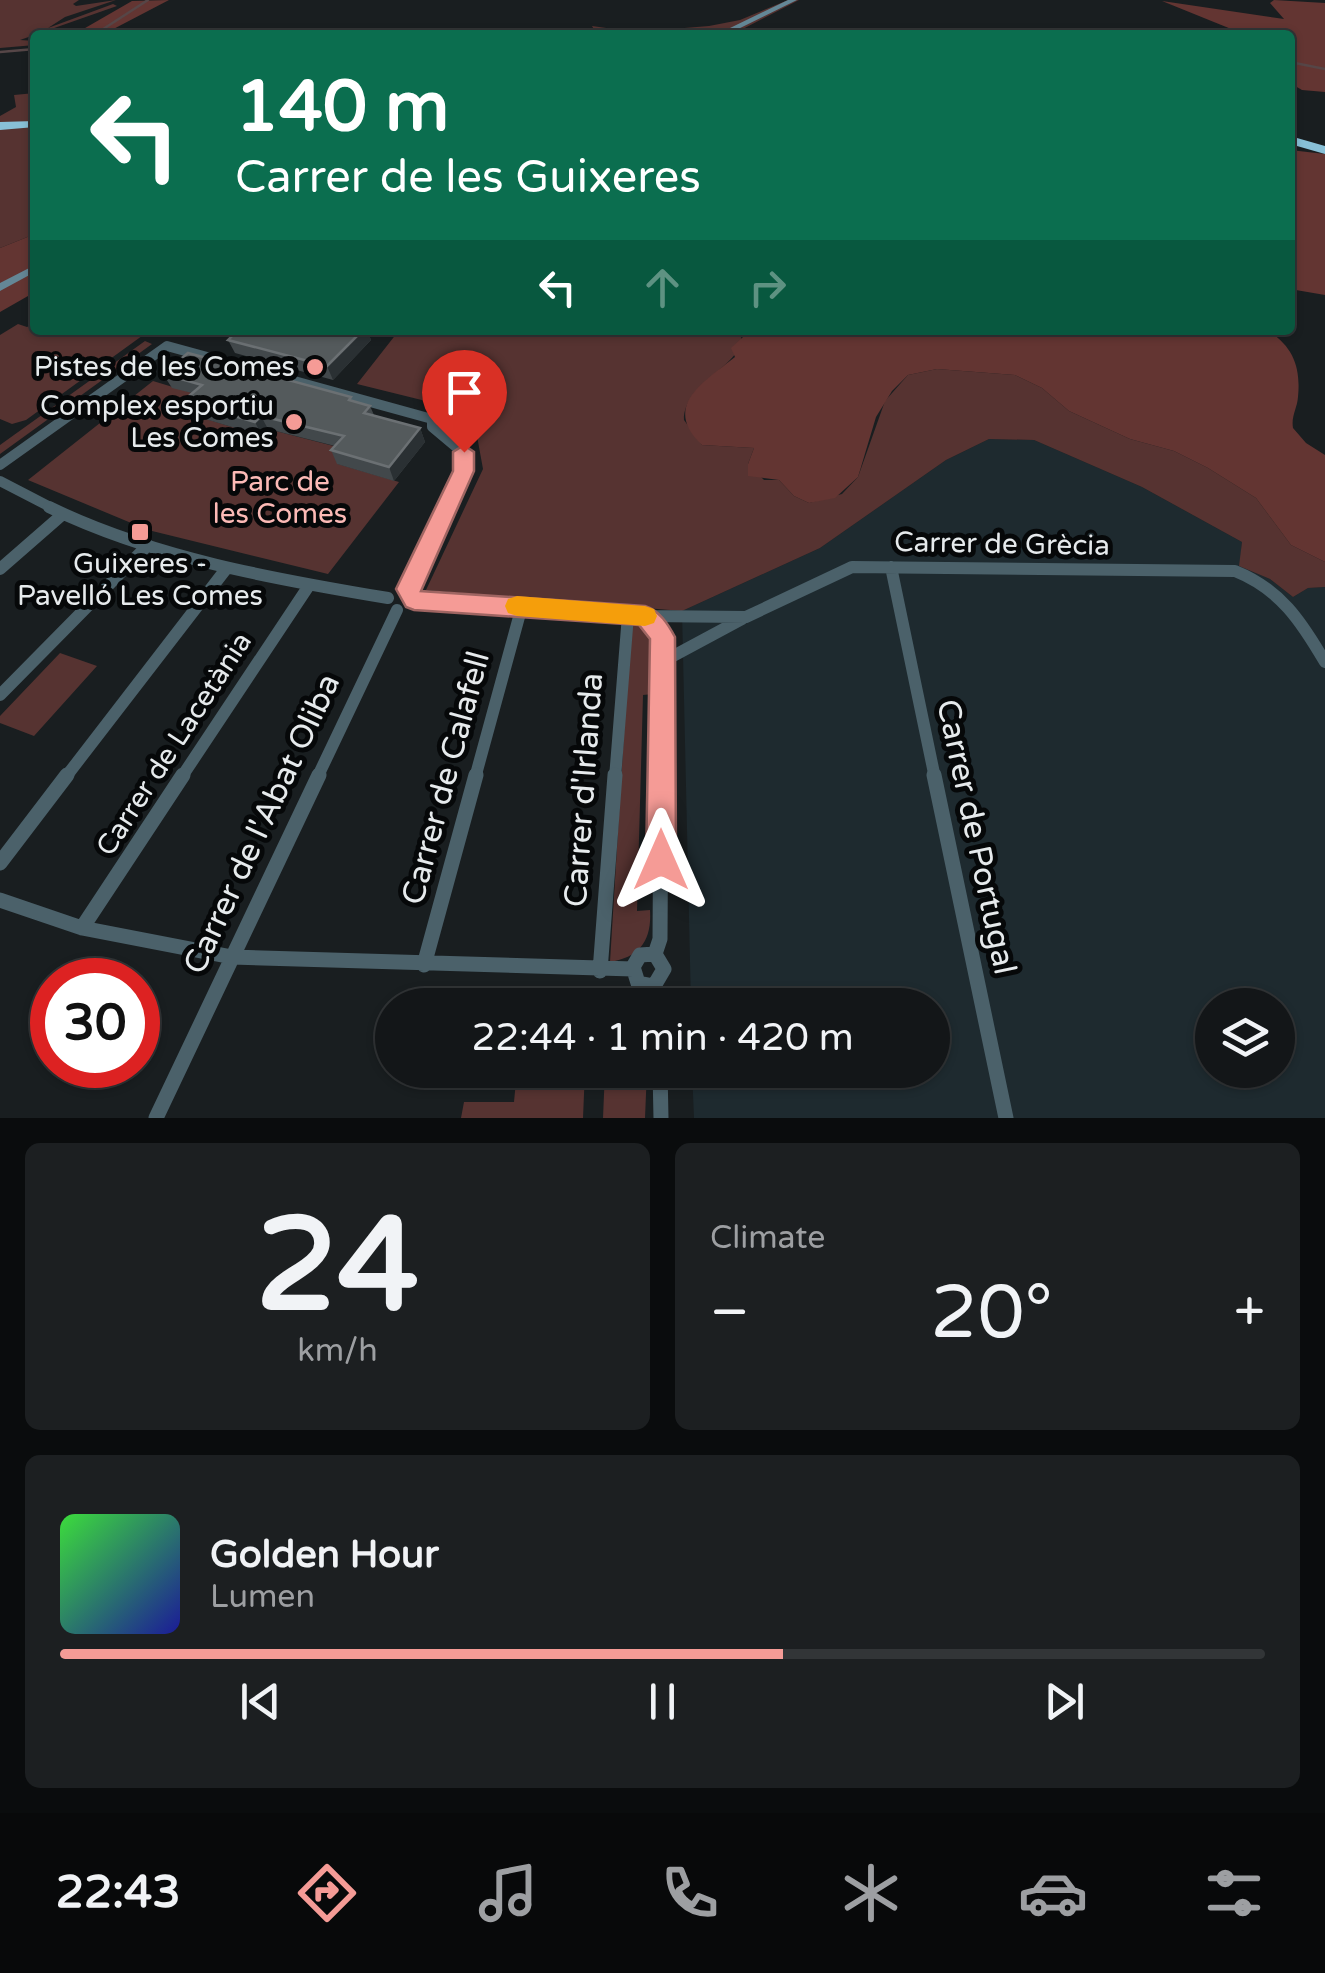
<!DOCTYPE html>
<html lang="en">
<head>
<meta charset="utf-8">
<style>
  :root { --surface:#131618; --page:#1c1f21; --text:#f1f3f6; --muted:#9d9fa2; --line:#323537; --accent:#f59b96 }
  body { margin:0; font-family:"Varela Round",sans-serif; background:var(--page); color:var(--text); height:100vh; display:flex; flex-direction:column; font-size:38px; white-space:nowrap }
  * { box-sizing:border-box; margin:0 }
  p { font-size:32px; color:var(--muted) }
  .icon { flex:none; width:55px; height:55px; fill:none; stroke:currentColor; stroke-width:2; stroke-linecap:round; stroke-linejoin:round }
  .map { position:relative; height:1118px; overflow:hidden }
  .details { display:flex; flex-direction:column; gap:25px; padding:25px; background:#0a0c0d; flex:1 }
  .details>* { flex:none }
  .hud { position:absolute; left:30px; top:30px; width:1265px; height:305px; border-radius:10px; box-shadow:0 2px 8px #0004,0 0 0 2px var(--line); background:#0b6e4f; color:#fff; overflow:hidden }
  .controls { position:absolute; left:1195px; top:988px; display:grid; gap:20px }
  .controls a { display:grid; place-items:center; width:100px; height:100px; border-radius:50%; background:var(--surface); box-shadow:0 2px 8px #0004,0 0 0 2px var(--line); font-size:50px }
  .speed { position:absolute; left:30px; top:958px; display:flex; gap:20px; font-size:50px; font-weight:700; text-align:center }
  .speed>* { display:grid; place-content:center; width:130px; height:130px; border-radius:50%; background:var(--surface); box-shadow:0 2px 8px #0004,0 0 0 2px var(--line); line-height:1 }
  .speed .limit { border:15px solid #d22; background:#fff; color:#111 }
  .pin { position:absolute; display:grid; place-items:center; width:85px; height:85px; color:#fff; margin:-102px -42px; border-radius:50% 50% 50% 0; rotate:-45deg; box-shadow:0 0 10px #0007 }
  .pin .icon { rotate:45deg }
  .me { position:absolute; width:110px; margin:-55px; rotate:0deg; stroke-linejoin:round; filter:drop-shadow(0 0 8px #0008) }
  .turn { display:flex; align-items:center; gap:35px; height:210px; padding:0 40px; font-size:45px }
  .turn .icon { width:130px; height:130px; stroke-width:2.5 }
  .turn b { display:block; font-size:70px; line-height:85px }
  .lanes { display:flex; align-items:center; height:95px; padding:0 40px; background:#0003; justify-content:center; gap:50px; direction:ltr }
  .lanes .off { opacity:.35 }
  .big { font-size:75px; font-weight:600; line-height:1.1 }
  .details .tile { flex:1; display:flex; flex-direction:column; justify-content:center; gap:15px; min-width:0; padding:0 35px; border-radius:15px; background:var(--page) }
  .details .dial { align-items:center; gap:0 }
  .dial b { font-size:130px; line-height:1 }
  .song { display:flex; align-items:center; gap:30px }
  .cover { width:120px; height:120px; border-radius:15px; background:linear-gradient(135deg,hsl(120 70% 55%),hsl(240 70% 35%)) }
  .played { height:10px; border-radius:5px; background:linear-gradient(90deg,var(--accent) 60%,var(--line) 60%) }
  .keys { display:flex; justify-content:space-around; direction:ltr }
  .heat { display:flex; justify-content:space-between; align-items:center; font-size:55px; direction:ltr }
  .details .tiles { flex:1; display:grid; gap:25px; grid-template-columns:1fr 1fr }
  .tile:last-child { grid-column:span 2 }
  .trip { position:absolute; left:375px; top:988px; width:575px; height:100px; border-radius:50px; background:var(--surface); box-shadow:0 2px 8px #0004,0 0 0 2px var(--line); font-weight:600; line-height:100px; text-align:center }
  .menu { display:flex; height:160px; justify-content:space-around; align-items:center; background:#08090a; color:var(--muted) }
  .menu .icon { width:70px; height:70px }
  .menu .active { color:var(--accent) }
  .menu b { font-size:45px; color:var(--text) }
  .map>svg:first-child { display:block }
  .built { fill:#1e2a2f; fill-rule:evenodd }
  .green { fill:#563331 }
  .forest { fill:#633532 }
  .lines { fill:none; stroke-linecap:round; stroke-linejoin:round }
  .stream { stroke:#564647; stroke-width:2.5 }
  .street-far2 { stroke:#4b616a; stroke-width:10 }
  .street-far1 { stroke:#4b616a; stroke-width:12 }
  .street { stroke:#4b616a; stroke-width:15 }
  .secondary { fill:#648796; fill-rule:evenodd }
  .highway { fill:#88c0d7; fill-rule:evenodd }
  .wall { fill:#42484b }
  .shaded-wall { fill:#2a3033 }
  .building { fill:#545a5c; stroke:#6b7073; stroke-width:2.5 }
  .route { fill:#f59b96; stroke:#9f6562; stroke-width:2.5 }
  .slow { fill:#f59e0b }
  .poi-dot { fill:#f59b96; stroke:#060809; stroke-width:4 }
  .labels { text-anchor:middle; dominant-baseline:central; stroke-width:10; stroke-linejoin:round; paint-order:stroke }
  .poi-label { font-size:28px; fill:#e6eaec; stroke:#060809; text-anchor:end }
  .park-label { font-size:28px; fill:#fcbab6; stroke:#060809 }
  .street-label { font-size:28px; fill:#e6eaec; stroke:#060809 }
  .near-street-label { font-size:32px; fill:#e6eaec; stroke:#060809 }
</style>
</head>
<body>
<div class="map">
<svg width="1325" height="1118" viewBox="0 0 1325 1118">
  <rect width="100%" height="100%" fill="#191e20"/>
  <path class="built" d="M989,439l45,1 108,47 100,55 -2,24 30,13 23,18 15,-9 17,-1v531h-631l-2,-48h240v-65h-241l-9,-394 138,-63 126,-88zM1212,1005h66v65h-66z"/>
  <path class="green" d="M0,0h79l-6,4 3,2 40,-6 -51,17 -17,11 65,-24 4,2 -97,34 15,1v4l-35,3z
    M788,0h11l-68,35h-134l-5,-9 43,6 74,-6 31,-6z
    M35,93v141l-35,14v-132l16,-9 -2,-12z
    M35,323v7l111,3 -120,87 -14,4 -12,-5v-84l18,-11 9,3z
    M391,330h349c11,35 -56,49 -56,90l18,25 52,3 -6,16 16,16h15l15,16 15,7 33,-9 16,-17 27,-76 23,-26 29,-6 78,6 27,13 27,23 61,28 44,12 34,17 48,30 35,47 34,17v25l-17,1 -15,9 -23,-18 -31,-13 3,-24 -100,-55 -108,-47 -45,-1 -43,21 -126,88 -138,63 -256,-21 57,-121 -6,-33 -27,-29 -93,-23 40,-51z
    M145,341l7,3 -152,110v-9z
    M153,381l56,17 -16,17 69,21 6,-7 81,21 -11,14 61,18 -71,92 -180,-44 -120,-50z
    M631,619l11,3 13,19 -2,53 -10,1 -6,216 13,-1c2,30 -10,47 -40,52z
    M60,653l37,13 -63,70 -34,-13v-7z
    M517,1070h68l-2,48h-122l3,-16h50z
    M605,1070h42l-2,48h-42z"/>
  <path class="forest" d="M169,0l-67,35h-29l59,-34z
    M1274,0l51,3v89l-23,-2 -12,-7v-48h-44l-84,-34 122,18 -14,-16z
    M1290,150l35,4v141l-35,-6z
    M35,234v58l-35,20v-64z
    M740,330h527c26,16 34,37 31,67 -1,12 -7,19 -5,31l13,15 19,12v107l-34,-17 -35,-47 -48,-30 -34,-17 -44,-12 -61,-28 -27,-23 -27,-13 -78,-6 -29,6 -16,16 -16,26 -18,60 -23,21 -26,5 -15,-7 -15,-16 -31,-4v-12l6,-16 -52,-3c-41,-39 2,-63 33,-88l-4,-9 12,-11z"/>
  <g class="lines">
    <path class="stream" d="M1187,31l10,4
      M94,35l54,-35
      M0,52l35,-3
      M1290,62l35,7"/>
    <path class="street-far2" d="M0,465l167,-119 265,73v8l31,26v18l-18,38
      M0,481l54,28"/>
    <path class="street-far1" d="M49,507c105,51 225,72 339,91
      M891,567l44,211
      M0,569l63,-55
      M408,589l38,-82
      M414,600l231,16 101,1 106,-50 383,4c45,18 66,50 90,91
      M645,616l17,21 -1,141
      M662,662l80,-43
      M0,695l148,-150
      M65,778l161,-209
      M181,778l127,-191
      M317,778l80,-168
      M475,778l47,-172
      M615,778l13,-163"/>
    <path class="street" d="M934,775l72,343
      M0,863l67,-88
      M0,900l82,28 150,29 401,12
      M82,928l101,-153
      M655,954l5,-15 1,-164
      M424,965l52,-190
      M600,971l15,-196
      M654,986l-16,-3 -5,-16 7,-12 15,-1
      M654,986l10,-17 -9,-15
      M654,986l5,19
      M660,1070l1,48
      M156,1118l163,-343"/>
    <path class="secondary" d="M788,0h9l-71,35h-10l3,-2 -25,1 36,-6z
      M656,33h27l4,2h-35z
      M35,265v7l-35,19v-8z"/>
    <path class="highway" d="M35,121v6l-35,3v-8z
      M1290,136l35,10v8l-35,-10z"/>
  </g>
  <path class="wall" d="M238,330h129l4,10 -38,40 -98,-27 -7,-13z
    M163,374l190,27 17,5 4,9 46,13 5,14 -31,39 -57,-17 -6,-14 4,-4 -67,-17 -6,7 -70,-21 -9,-14 9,-8 -20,-5z"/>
  <path class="shaded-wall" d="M363,330h4l4,10 -38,40 -6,-14z
    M261,416l7,13 -6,7 -7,-14z
    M420,428l5,14 -31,39 -5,-14z"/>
  <path class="building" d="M238,330h125l-36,36 -99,-26z
    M188,353l163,44 -2,3 21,6 -6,7 56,15 -31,39 -58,-17 13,-14 -83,-20 -6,6 -72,-21 19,-16 -39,-11z"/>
  <path class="route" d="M464,445l10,7v19l-53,120 224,15c15,5 23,18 30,31l1,223 -5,10 -10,4 -10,-4 -5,-10 4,-221 -11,-14 -225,-15 -8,-3 -10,-18 57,-118v-19z"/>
  <path class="slow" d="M517,596l128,10 9,3 3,7 -3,7 -9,3 -128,-10 -9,-3 -3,-7 3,-7z"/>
  <g class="poi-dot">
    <circle cx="315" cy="367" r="10"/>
    <circle cx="294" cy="422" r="10"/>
    <rect x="130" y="522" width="20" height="20" rx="5"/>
  </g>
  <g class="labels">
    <g class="poi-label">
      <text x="295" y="367">Pistes de les Comes</text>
      <text x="274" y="406">Complex esportiu<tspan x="274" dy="32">Les Comes</tspan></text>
      <text x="140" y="564" text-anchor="middle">Guixeres -<tspan x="140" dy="32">Pavelló Les Comes</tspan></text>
    </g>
    <g class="park-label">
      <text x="280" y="482">Parc de<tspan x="280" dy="32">les Comes</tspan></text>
    </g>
    <g class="street-label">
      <text transform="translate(1002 544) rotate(1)">Carrer de Grècia</text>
      <text transform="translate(174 744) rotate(-57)">Carrer de Lacetània</text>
    </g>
    <g class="near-street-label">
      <text transform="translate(446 778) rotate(-75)">Carrer de Calafell</text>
      <text transform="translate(584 790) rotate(-86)">Carrer d'Irlanda</text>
      <text transform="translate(262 824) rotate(-65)">Carrer de l'Abat Oliba</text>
      <text transform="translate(976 837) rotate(78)">Carrer de Portugal</text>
    </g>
  </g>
</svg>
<div class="controls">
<a><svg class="icon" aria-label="layers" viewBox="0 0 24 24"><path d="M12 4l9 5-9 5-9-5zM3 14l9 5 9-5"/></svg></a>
</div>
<div class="speed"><div class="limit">30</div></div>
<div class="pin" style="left:464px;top:452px;background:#d93025"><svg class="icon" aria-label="arrive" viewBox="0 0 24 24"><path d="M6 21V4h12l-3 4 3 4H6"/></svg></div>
<svg class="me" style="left:661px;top:860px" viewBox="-20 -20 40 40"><path d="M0-17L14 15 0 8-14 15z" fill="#f59b96" stroke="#fff" stroke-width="4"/></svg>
<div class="trip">22:44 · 1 min · 420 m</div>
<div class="hud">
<div class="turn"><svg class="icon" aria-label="left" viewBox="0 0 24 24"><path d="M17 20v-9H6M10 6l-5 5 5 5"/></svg><div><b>140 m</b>Carrer de les Guixeres</div></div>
<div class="lanes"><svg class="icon" aria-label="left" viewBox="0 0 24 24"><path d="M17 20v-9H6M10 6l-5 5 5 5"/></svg><svg class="icon off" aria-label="ahead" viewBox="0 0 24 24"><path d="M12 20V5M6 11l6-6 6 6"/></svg><svg class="icon off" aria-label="right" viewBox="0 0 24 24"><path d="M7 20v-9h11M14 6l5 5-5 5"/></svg></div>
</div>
</div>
<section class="details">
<div class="tiles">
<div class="tile dial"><b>24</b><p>km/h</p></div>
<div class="tile"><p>Climate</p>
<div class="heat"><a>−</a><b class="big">20°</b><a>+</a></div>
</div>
<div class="tile">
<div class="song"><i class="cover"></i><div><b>Golden Hour</b><p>Lumen</p></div></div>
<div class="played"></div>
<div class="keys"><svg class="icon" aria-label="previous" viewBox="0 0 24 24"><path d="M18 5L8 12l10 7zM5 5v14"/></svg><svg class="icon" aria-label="pause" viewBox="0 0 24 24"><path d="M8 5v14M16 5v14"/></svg><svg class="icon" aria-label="next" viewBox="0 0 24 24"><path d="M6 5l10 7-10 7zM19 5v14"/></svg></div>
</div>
</div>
</section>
<nav class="menu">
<b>22:43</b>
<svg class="icon active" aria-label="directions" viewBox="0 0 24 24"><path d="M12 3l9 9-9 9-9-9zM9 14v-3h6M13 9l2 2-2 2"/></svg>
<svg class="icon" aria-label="music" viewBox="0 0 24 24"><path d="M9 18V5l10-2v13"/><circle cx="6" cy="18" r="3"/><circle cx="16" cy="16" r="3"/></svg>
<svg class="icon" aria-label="phone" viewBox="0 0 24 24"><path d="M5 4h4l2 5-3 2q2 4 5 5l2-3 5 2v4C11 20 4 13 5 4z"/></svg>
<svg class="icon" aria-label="climate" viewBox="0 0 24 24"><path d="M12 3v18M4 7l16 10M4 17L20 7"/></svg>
<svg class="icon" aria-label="car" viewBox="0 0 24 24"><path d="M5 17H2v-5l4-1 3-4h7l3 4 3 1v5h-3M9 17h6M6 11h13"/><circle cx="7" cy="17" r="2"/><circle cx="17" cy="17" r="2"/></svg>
<svg class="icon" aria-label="filters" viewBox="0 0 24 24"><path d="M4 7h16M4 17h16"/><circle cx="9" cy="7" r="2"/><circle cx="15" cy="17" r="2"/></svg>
</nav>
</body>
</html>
